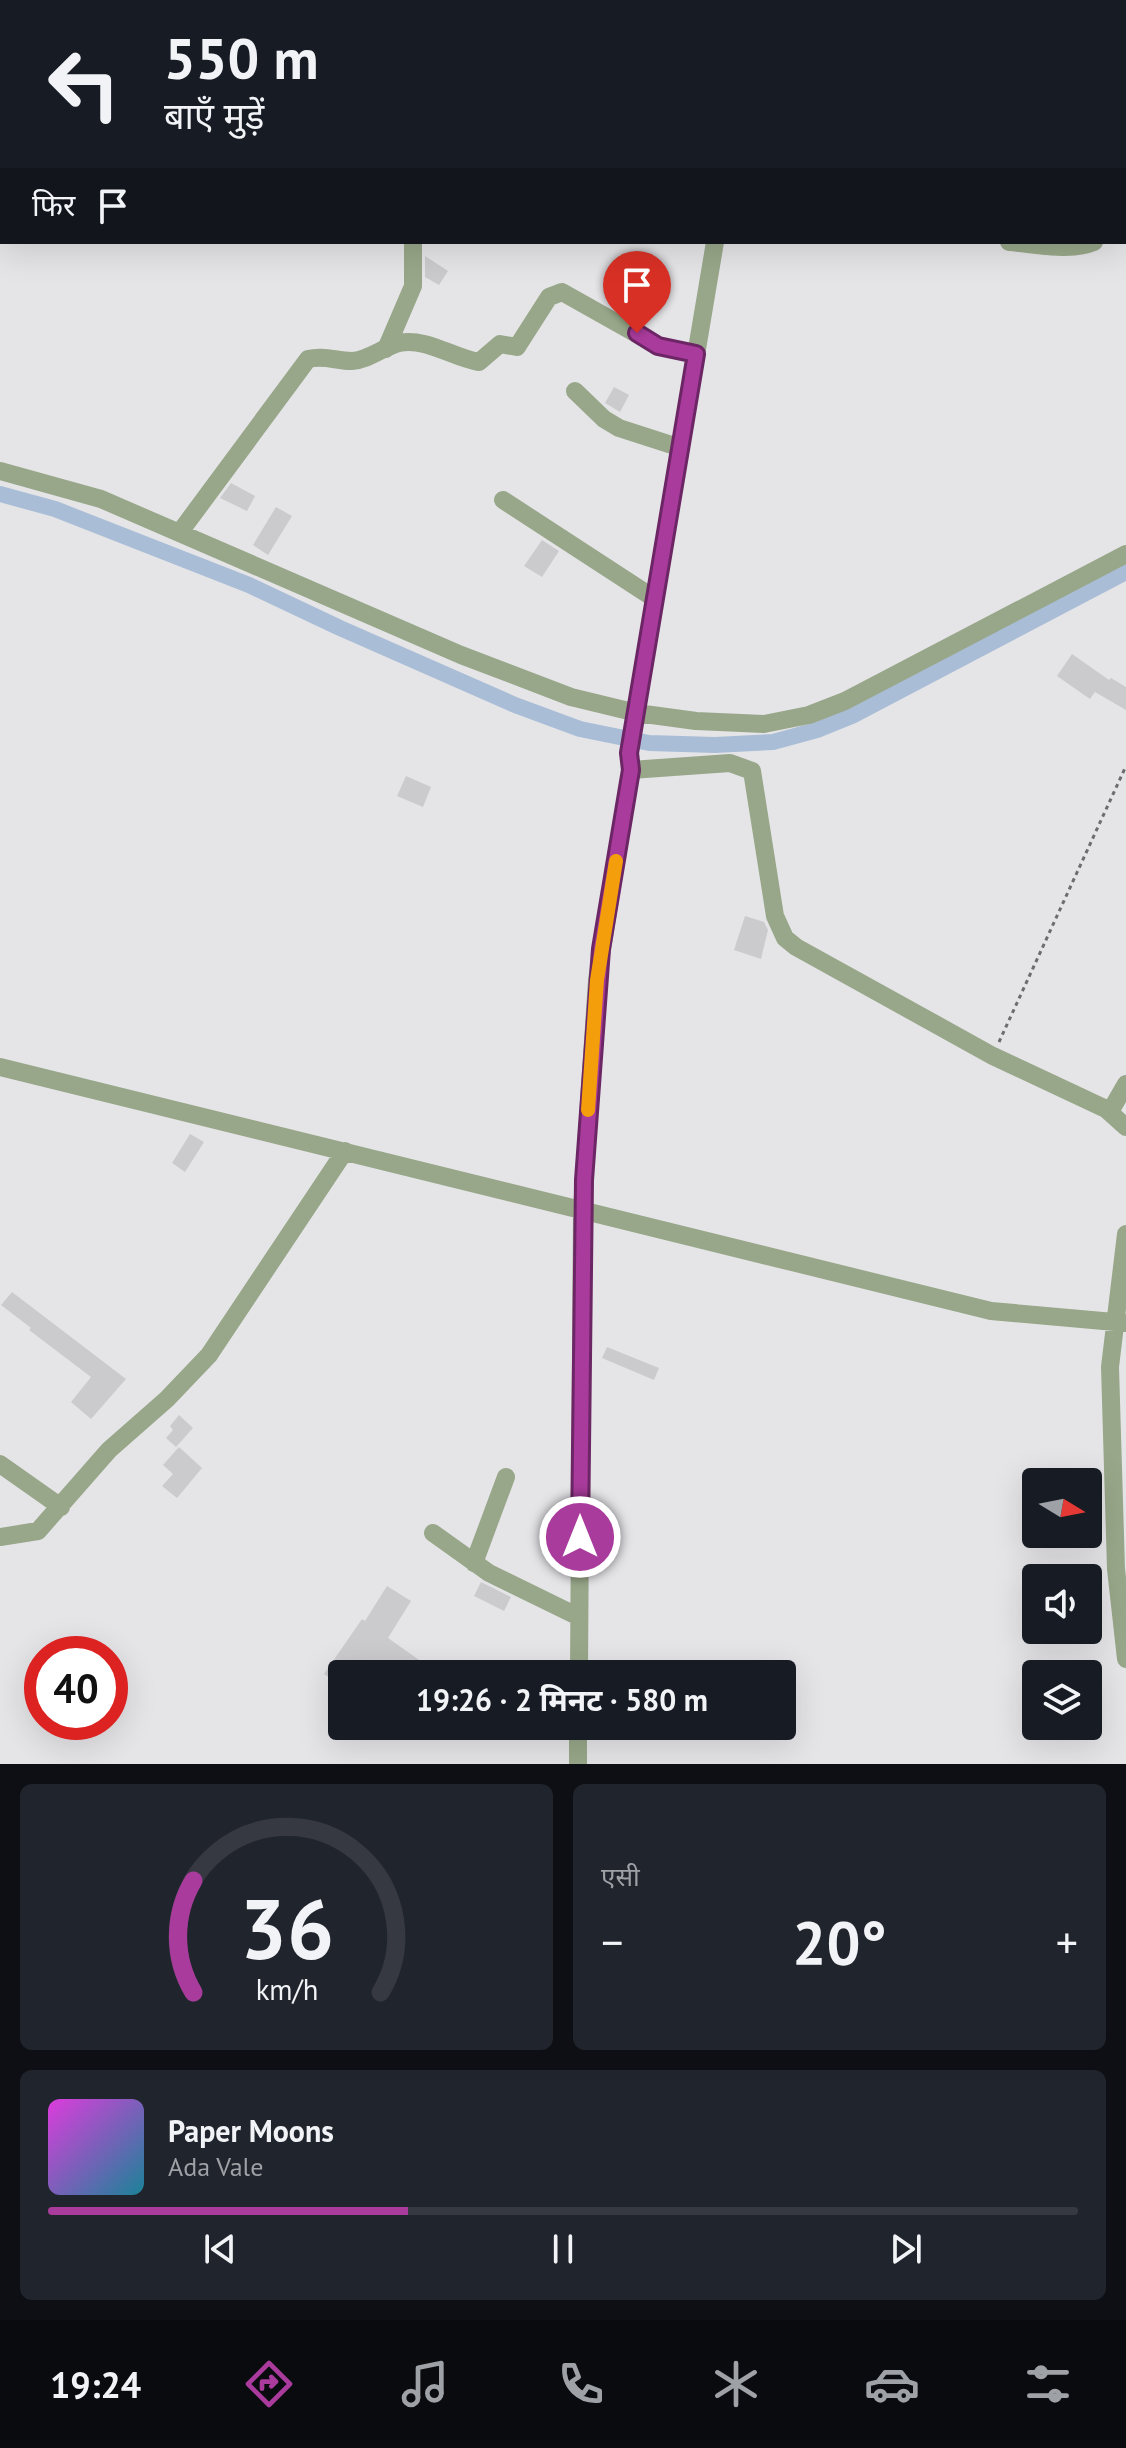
<!DOCTYPE html>
<html lang="hi">
<head>
<meta charset="utf-8">
<style>
  :root { --surface:#171b24; --page:#20242c; --text:#f1f3f6; --muted:#9ea1a6; --line:#363941; --accent:#a83b9b }
  body { margin:0; font-family:"PT Sans","Noto Sans Devanagari",sans-serif; background:var(--page); color:var(--text); height:100vh; display:flex; flex-direction:column; font-size:30px; white-space:nowrap }
  * { box-sizing:border-box; margin:0 }
  p { font-size:26px; color:var(--muted) }
  .icon { flex:none; width:44px; height:44px; fill:none; stroke:currentColor; stroke-width:2; stroke-linecap:round; stroke-linejoin:round }
  .map { position:relative; height:1764px; overflow:hidden }
  .details { display:flex; flex-direction:column; gap:20px; padding:20px; background:#0d0f14; flex:1 }
  .details>* { flex:none }
  .banner { position:absolute; left:0px; top:0px; width:1126px; height:244px; box-shadow:0 8px 32px #0002; background:#171b24; color:var(--text); overflow:hidden }
  .needle { width:52px; rotate:100deg }
  .buttons { position:absolute; left:1022px; top:1468px; display:grid; gap:16px }
  .buttons a { display:grid; place-items:center; width:80px; height:80px; border-radius:8px; background:var(--surface); box-shadow:0 8px 32px #0002; font-size:40px }
  .speed { position:absolute; left:24px; top:1636px; display:flex; gap:16px; font-size:40px; font-weight:700; text-align:center }
  .speed>* { display:grid; place-content:center; width:104px; height:104px; border-radius:50%; background:var(--surface); box-shadow:0 8px 32px #0002; line-height:1 }
  .speed .limit { border:12px solid #d22; background:#fff; color:#111 }
  .pin { position:absolute; display:grid; place-items:center; width:68px; height:68px; color:#fff; margin:-82px -34px; border-radius:50% 50% 50% 0; rotate:-45deg; box-shadow:0 0 8px #0007 }
  .pin .icon { rotate:45deg }
  .me { position:absolute; width:88px; margin:-44px; rotate:0deg; stroke-linejoin:round; filter:drop-shadow(0 0 6px #0008) }
  .turn { display:flex; align-items:center; gap:28px; height:168px; padding:0 32px; font-size:36px }
  .turn .icon { width:104px; height:104px; stroke-width:2.5 }
  .turn b { display:block; font-size:56px; line-height:68px }
  .then { display:flex; align-items:center; height:76px; padding:0 32px; background:#0003; gap:16px; font-size:30px }
  .big { font-size:60px; font-weight:700; line-height:1.1 }
  .details .tile { flex:1; display:flex; flex-direction:column; justify-content:center; gap:12px; min-width:0; padding:0 28px; border-radius:12px; background:var(--page) }
  .details .dial { align-items:center; gap:0 }
  .dial svg { height:208px; overflow:visible; fill:none; stroke:var(--line); stroke-width:7; stroke-linecap:round; text-anchor:middle }
  .dial text { fill:var(--text); stroke:none }
  .song { display:flex; align-items:center; gap:24px }
  .cover { width:96px; height:96px; border-radius:12px; background:linear-gradient(135deg,hsl(300 70% 55%),hsl(190 70% 35%)) }
  .played { height:8px; border-radius:4px; background:linear-gradient(90deg,var(--accent) 35%,var(--line) 35%) }
  .keys { display:flex; justify-content:space-around; direction:ltr }
  .heat { display:flex; justify-content:space-between; align-items:center; font-size:44px; direction:ltr }
  .details .tiles { flex:1; display:grid; gap:20px; grid-template-columns:1fr 1fr }
  .tile:last-child { grid-column:span 2 }
  .trip { position:absolute; left:328px; top:1660px; width:468px; height:80px; border-radius:8px; background:var(--surface); box-shadow:0 8px 32px #0002; font-weight:700; line-height:80px; text-align:center }
  .dock { display:flex; height:128px; justify-content:space-around; align-items:center; background:#090b0e; color:var(--muted) }
  .dock .icon { width:56px; height:56px }
  .dock .selected { color:var(--accent) }
  .dock b { font-size:36px; color:var(--text) }
  .map>svg:first-child { display:block }
  .lines { fill:none; stroke-linecap:round; stroke-linejoin:round }
  .canal { stroke:#a9bdd6; stroke-width:16 }
  .building { fill:#cbcacd }
  .path { stroke:#6d6d6f; stroke-width:3; stroke-dasharray:4 4; stroke-linecap:butt }
  .minor { stroke:#98a789; stroke-width:18 }
  .route-casing { stroke:#6d2665; stroke-width:20 }
  .route { stroke:#a83b9b; stroke-width:14 }
  .slow { stroke:#f59e0b; stroke-width:14 }
</style>
</head>
<body>
<div class="map">
<svg width="1126" height="1764" viewBox="0 0 1126 1764">
  <rect width="100%" height="100%" fill="#e5e5e8"/>
  <g class="lines">
    <path class="canal" d="M0,494l55,15 194,76 91,43 175,77 65,24 69,14 66,2 58,-3 44,-12 37,-15 272,-143"/>
  </g>
  <path class="building" d="M425,256l23,15 -9,14 -14,-8z
    M614,387l15,8 -9,17 -15,-9z
    M231,483l24,13 -8,15 -27,-13z
    M276,507l16,9 -24,39 -15,-10z
    M542,540l17,11 -17,26 -18,-11z
    M1072,654l37,26 2,-2 15,9v23l-31,-18 -5,7 -33,-23z
    M406,776l25,11 -8,20 -26,-11z
    M745,916l19,6 4,8 -7,29 -27,-9z
    M190,1134l14,8 -19,30 -13,-9z
    M12,1292l114,87 -35,40 -20,-17 20,-25 -62,-47 2,-2 -30,-23z
    M607,1347l52,21 -5,12 -52,-22z
    M179,1415l14,13 -17,19 -10,-9 7,-8 -3,-4z
    M179,1447l23,21 -25,30 -15,-12 11,-12 -10,-9z
    M481,1582l30,15 -7,14 -30,-15z
    M387,1586l24,15 -23,37 51,36h-97v12l-18,-12 38,-55 3,2z"/>
  <g class="lines">
    <path class="path" d="M999,1042l127,-276"/>
    <path class="minor" d="M1054,0l3,2
      M29,2l1,-2
      M335,2l1,-2
      M772,2v-2
      M917,2l2,-2
      M1124,25h2
      M0,39l2,-3
      M1124,179h2
      M1124,211l2,-2
      M1009,242c26,2 61,10 85,0
      M386,349l27,-63v-44
      M575,391l29,28 15,9 62,20
      M0,471l101,28 360,156 110,42 66,16 59,8 68,3 45,-9 36,-14 281,-147
      M503,500l152,99
      M180,532l128,-173c16,-4 28,2 44,2 17,-1 31,-14 47,-18 27,-6 54,15 80,19l21,-18 17,3 32,-50 13,-5 96,54 38,8
      M631,770l99,-7 22,8 23,145 10,22 11,9 197,109 113,53 20,18
      M0,1067l991,244 135,12
      M1113,1114l-2,-4 15,-26
      M1126,1234l-16,133 6,202 10,90
      M0,1464l61,43
      M433,1533l56,40 90,44
      M0,1537l38,-6 71,-81 58,-51 42,-44 136,-204
      M474,1563l32,-86
      M579,1674l3,-465 15,-229 34,-210 -2,-17 86,-511
      M578,1764v-38"/>
  </g>
  <g class="lines">
    <defs>
      <path id="route" d="M580,1537l4,-357 17,-231 30,-179 -2,-17 67,-399 -38,-8 -21,-13"/>
    </defs>
    <use href="#route" class="route-casing"/>
    <use href="#route" class="route"/>
    <path class="slow" d="M588,1110l9,-130 19,-119"/>
  </g>
</svg>
<div class="buttons">
<a><svg class="needle" viewBox="-14 -14 28 28"><path d="M0-13l5 13h-10z" fill="#e53935"/><path d="M0 13l5-13h-10z" fill="#9ea1a6"/></svg></a>
<a><svg class="icon" aria-label="sound" viewBox="0 0 24 24"><path d="M4 9h4l5-4v14l-5-4H4zM17 9q2 3 0 6"/></svg></a>
<a><svg class="icon" aria-label="layers" viewBox="0 0 24 24"><path d="M12 4l9 5-9 5-9-5zM3 14l9 5 9-5"/></svg></a>
</div>
<div class="speed"><div class="limit">40</div></div>
<div class="pin" style="left:637px;top:333px;background:#d93025"><svg class="icon" aria-label="arrive" viewBox="0 0 24 24"><path d="M6 21V4h12l-3 4 3 4H6"/></svg></div>
<svg class="me" style="left:580px;top:1537px" viewBox="-20 -20 40 40"><circle r="17" fill="#a83b9b" stroke="#fff" stroke-width="3"/><path d="M0-11L8 9 0 5-8 9z" fill="#fff"/></svg>
<div class="trip">19:26 · 2 मिनट · 580 m</div>
<div class="banner">
<div class="turn"><svg class="icon" aria-label="left" viewBox="0 0 24 24"><path d="M17 20v-9H6M10 6l-5 5 5 5"/></svg><div><b>550 m</b>बाएँ मुड़ें</div></div>
<div class="then">फिर<svg class="icon" aria-label="arrive" viewBox="0 0 24 24"><path d="M6 21V4h12l-3 4 3 4H6"/></svg></div>
</div>
</div>
<section class="details">
<div class="tiles">
<div class="tile dial"><svg viewBox="0 0 100 80">
<path d="M14 69A42 42 0 1 1 86 69"/>
<path d="M14 69A42 42 0 0 1 14 26" stroke="#a83b9b"/>
<text x="50" y="56" font-size="32" font-weight="700">36</text>
<text x="50" y="72" font-size="11">km/h</text>
</svg></div>
<div class="tile"><p>एसी</p>
<div class="heat"><a>−</a><b class="big">20°</b><a>+</a></div>
</div>
<div class="tile">
<div class="song"><i class="cover"></i><div><b>Paper Moons</b><p>Ada Vale</p></div></div>
<div class="played"></div>
<div class="keys"><svg class="icon" aria-label="previous" viewBox="0 0 24 24"><path d="M18 5L8 12l10 7zM5 5v14"/></svg><svg class="icon" aria-label="pause" viewBox="0 0 24 24"><path d="M8 5v14M16 5v14"/></svg><svg class="icon" aria-label="next" viewBox="0 0 24 24"><path d="M6 5l10 7-10 7zM19 5v14"/></svg></div>
</div>
</div>
</section>
<nav class="dock">
<b>19:24</b>
<svg class="icon selected" aria-label="directions" viewBox="0 0 24 24"><path d="M12 3l9 9-9 9-9-9zM9 14v-3h6M13 9l2 2-2 2"/></svg>
<svg class="icon" aria-label="music" viewBox="0 0 24 24"><path d="M9 18V5l10-2v13"/><circle cx="6" cy="18" r="3"/><circle cx="16" cy="16" r="3"/></svg>
<svg class="icon" aria-label="phone" viewBox="0 0 24 24"><path d="M5 4h4l2 5-3 2q2 4 5 5l2-3 5 2v4C11 20 4 13 5 4z"/></svg>
<svg class="icon" aria-label="climate" viewBox="0 0 24 24"><path d="M12 3v18M4 7l16 10M4 17L20 7"/></svg>
<svg class="icon" aria-label="car" viewBox="0 0 24 24"><path d="M5 17H2v-5l4-1 3-4h7l3 4 3 1v5h-3M9 17h6M6 11h13"/><circle cx="7" cy="17" r="2"/><circle cx="17" cy="17" r="2"/></svg>
<svg class="icon" aria-label="filters" viewBox="0 0 24 24"><path d="M4 7h16M4 17h16"/><circle cx="9" cy="7" r="2"/><circle cx="15" cy="17" r="2"/></svg>
</nav>
</body>
</html>
